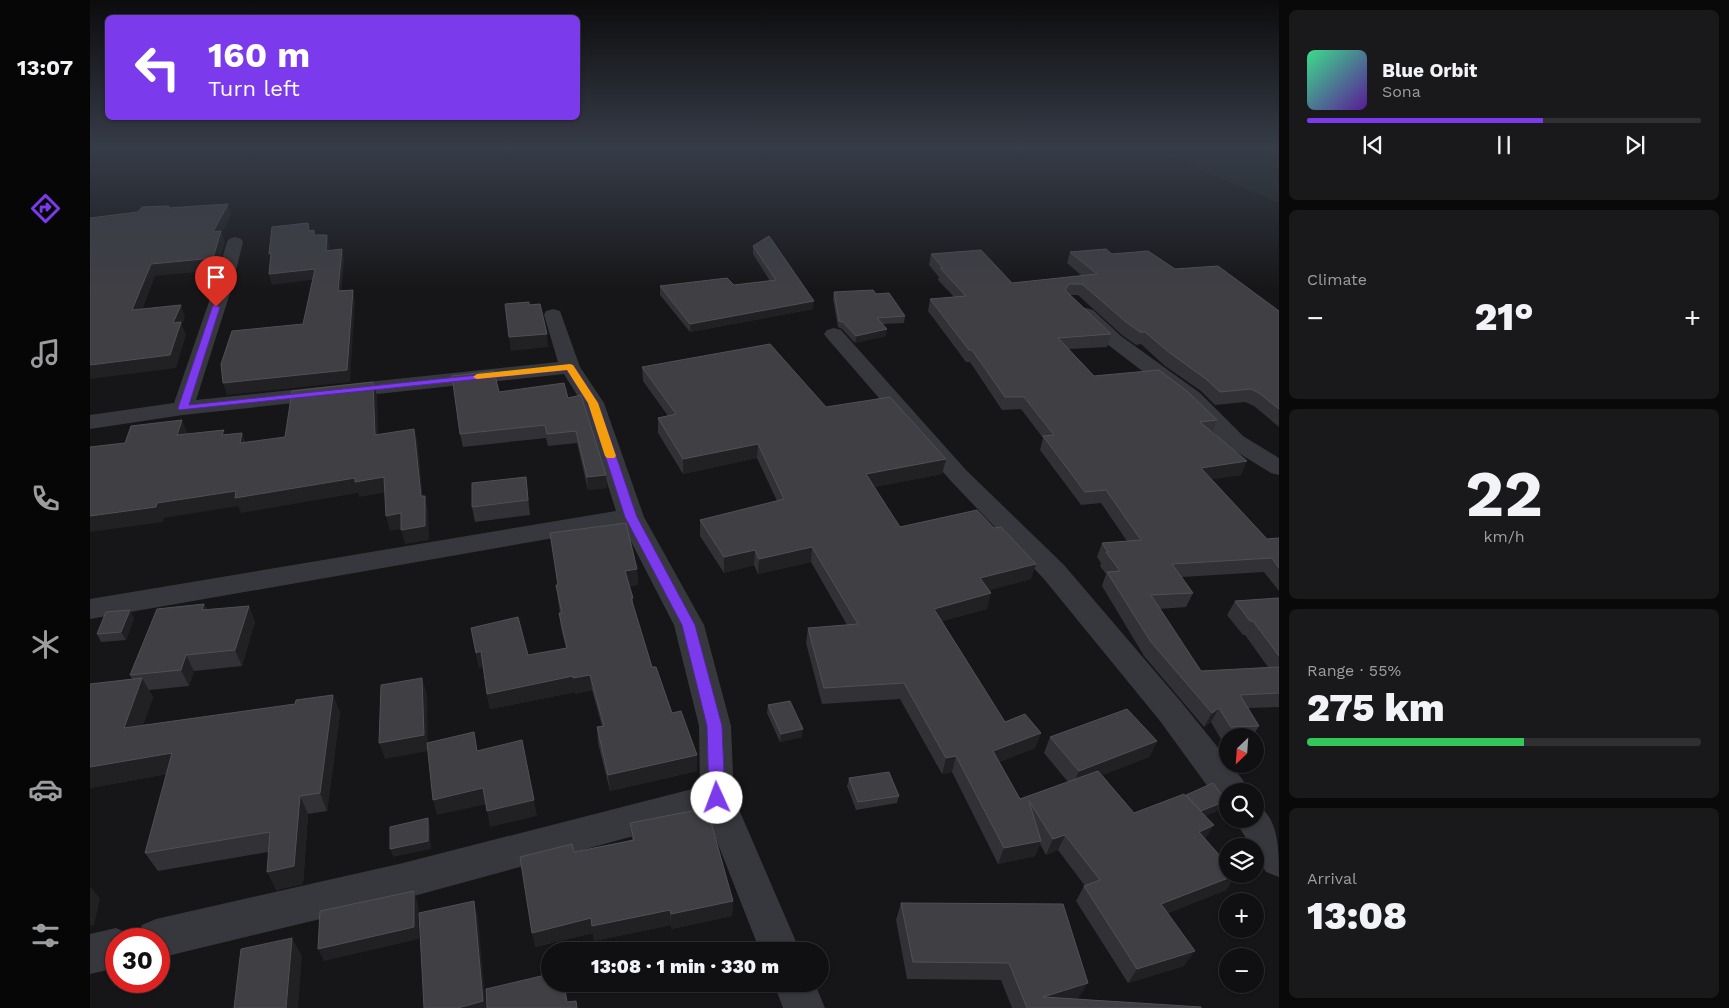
<!DOCTYPE html>
<html lang="en">
<head>
<meta charset="utf-8">
<style>
  :root { --surface:#101012; --page:#19191b; --text:#f1f3f6; --muted:#9c9d9f; --line:#303032; --accent:#7c3aed }
  body { margin:0; font-family:"Work Sans",sans-serif; background:var(--page); color:var(--text); height:100vh; display:flex; flex-direction:column; font-size:19px; white-space:nowrap }
  * { box-sizing:border-box; margin:0 }
  p { font-size:16px; color:var(--muted) }
  .icon { flex:none; width:28px; height:28px; fill:none; stroke:currentColor; stroke-width:2; stroke-linecap:round; stroke-linejoin:round }
  .map { position:relative; flex:1; overflow:hidden }
  .side { display:flex; flex-direction:column; gap:10px; padding:10px; background:#09090a; width:450px }
  .side>* { flex:none }
  .banner { position:absolute; left:15px; top:15px; width:475px; height:105px; border-radius:8px; box-shadow:0 1px 4px #0004,0 0 0 1px var(--line); background:#7c3aed; color:#fff; overflow:hidden }
  .needle { width:32px; rotate:205deg }
  .fabs { position:absolute; left:1129px; top:728px; display:grid; gap:10px }
  .fabs a { display:grid; place-items:center; width:45px; height:45px; border-radius:50%; background:var(--surface); box-shadow:0 1px 4px #0004,0 0 0 1px var(--line); font-size:25px }
  .speed { position:absolute; left:15px; top:928px; display:flex; gap:10px; font-size:25px; font-weight:700; text-align:center }
  .speed>* { display:grid; place-content:center; width:65px; height:65px; border-radius:50%; background:var(--surface); box-shadow:0 1px 4px #0004,0 0 0 1px var(--line); line-height:1 }
  .speed .limit { border:8px solid #d22; background:#fff; color:#111 }
  .pin { position:absolute; display:grid; place-items:center; width:42px; height:42px; color:#fff; margin:-51px -21px; border-radius:50% 50% 50% 0; rotate:-45deg; box-shadow:0 0 5px #0007 }
  .pin .icon { rotate:45deg }
  .me { position:absolute; width:55px; margin:-28px; rotate:358deg; stroke-linejoin:round; filter:drop-shadow(0 0 4px #0008) }
  .turn { display:flex; align-items:center; gap:18px; height:105px; padding:0 20px; font-size:22px }
  .turn .icon { width:65px; height:65px; stroke-width:2.5 }
  .turn b { display:block; font-size:35px; line-height:42px }
  .big { font-size:38px; font-weight:800; line-height:1.1 }
  .side .tile { flex:1; display:flex; flex-direction:column; justify-content:center; gap:8px; min-width:0; padding:0 18px; border-radius:8px; background:var(--page) }
  .side .dial { align-items:center; gap:0 }
  .dial b { font-size:65px; line-height:1 }
  .song { display:flex; align-items:center; gap:15px }
  .cover { width:60px; height:60px; border-radius:8px; background:linear-gradient(135deg,hsl(150 70% 55%),hsl(270 70% 35%)) }
  .played { height:5px; border-radius:2px; background:linear-gradient(90deg,var(--accent) 60%,var(--line) 60%) }
  .keys { display:flex; justify-content:space-around; direction:ltr }
  .heat { display:flex; justify-content:space-between; align-items:center; font-size:28px; direction:ltr }
  .charge { height:8px; border-radius:4px; background:linear-gradient(90deg,#34c759 55%,var(--line) 0) }
  .trip { position:absolute; left:451px; top:942px; width:288px; height:50px; border-radius:25px; background:var(--surface); box-shadow:0 1px 4px #0004,0 0 0 1px var(--line); font-weight:800; line-height:50px; text-align:center }
  main { display:flex; flex:1; min-height:0 }
  .menu { display:flex; flex-direction:column; width:90px; justify-content:space-around; align-items:center; background:#060607; color:var(--muted) }
  .menu .icon { width:35px; height:35px }
  .menu .active { color:var(--accent) }
  .menu b { font-size:22px; color:var(--text) }
  .map>svg:first-child { display:block }
  .green { fill:#1c231d }
  .lines { fill:none; stroke-linecap:round; stroke-linejoin:round }
  .street { fill:#37383d; fill-rule:evenodd }
  .wall { fill:#323236 }
  .shaded-wall { fill:#212124 }
  .building { fill:#3f3f44; stroke:#4f5156 }
  .route { fill:#7c3aed; stroke:#51269a }
  .slow { fill:#f59e0b }
</style>
</head>
<body>
<main>
<nav class="menu">
<b>13:07</b>
<svg class="icon active" aria-label="directions" viewBox="0 0 24 24"><path d="M12 3l9 9-9 9-9-9zM9 14v-3h6M13 9l2 2-2 2"/></svg>
<svg class="icon" aria-label="music" viewBox="0 0 24 24"><path d="M9 18V5l10-2v13"/><circle cx="6" cy="18" r="3"/><circle cx="16" cy="16" r="3"/></svg>
<svg class="icon" aria-label="phone" viewBox="0 0 24 24"><path d="M5 4h4l2 5-3 2q2 4 5 5l2-3 5 2v4C11 20 4 13 5 4z"/></svg>
<svg class="icon" aria-label="climate" viewBox="0 0 24 24"><path d="M12 3v18M4 7l16 10M4 17L20 7"/></svg>
<svg class="icon" aria-label="car" viewBox="0 0 24 24"><path d="M5 17H2v-5l4-1 3-4h7l3 4 3 1v5h-3M9 17h6M6 11h13"/><circle cx="7" cy="17" r="2"/><circle cx="17" cy="17" r="2"/></svg>
<svg class="icon" aria-label="filters" viewBox="0 0 24 24"><path d="M4 7h16M4 17h16"/><circle cx="9" cy="7" r="2"/><circle cx="15" cy="17" r="2"/></svg>
</nav>
<div class="map">
<svg width="1189" height="1008" viewBox="0 0 1189 1008">
  <rect width="100%" height="100%" fill="#161618"/>
  <path class="green" d="M1061,149h128v54z"/>
  <g class="lines">
    <path class="street" d="M145,237l6,2 2,3 -12,48 -35,110 362,-38 -14,-47 2,-4 7,-2 7,2 20,56 24,36 40,114 60,108 27,101 3,72 66,153h-40l-53,-135 -304,83 -244,59v-19h-23l6,-14 14,-6 247,-56 297,-76 -1,-61 -25,-101 -51,-99 -533,93v-20l526,-88 -34,-108 -18,-29 -381,41 -93,14v-14l84,-12 39,-113 14,-48 2,-3z
      M996,308l7,2 28,26 79,57 43,43 36,22v17l-8,-2 -44,-27 -43,-43 -77,-59 -30,-30 2,-4z
      M744,328l7,2 125,140 98,95 118,138 46,57v4h2l13,16 5,11h-20v14l-9,-3 -59,-81 -116,-142 -94,-99 -123,-142 -3,-4 3,-4z
      M1165,804c24,12 24,46 24,73l-13,-5 -11,-19v-7h-4l-17,-27h21z
      M26,928l14,6 2,5h-16v29l-26,6v-40z
      M684,984h41l10,24h-42z"/>
  </g>
  <path class="wall" d="M663,246l60,63 -123,23 -30,-37v-9l74,-1 36,-4 -17,-27z
    M980,252l42,2 63,15 104,42v116l-25,-21 -9,-4 -30,3 -14,-14 -36,-25 -24,-22 -5,1 -14,-10 -44,-40h-8l41,39 -4,13 -38,2 25,27 123,44 -5,12 29,43 -30,4 56,60 12,-1v53l-15,-19 -82,5 11,16 -7,14 -27,2 42,62 67,-4 -23,-32h-2l-16,-20 8,-14 44,-3v109l-31,1 11,18 -6,10h-25v5h-6l-11,-19 -7,5 -60,-71 -42,-70 4,-12 -6,-8 1,-3 -4,-6 5,-14 25,-2 -26,-38 -20,2 -41,-55 3,-12 -22,-29 -19,1 -32,-48h-4l-38,-51 2,-12 24,-2 -16,-17 1,-3 -10,-12 2,-11 81,29 70,-7 -15,-13z
    M744,292l42,2 29,22 -1,7 -21,1 3,12 -31,7 -13,-14 -4,-2 -5,-28z
    M552,367l184,40 120,52 -4,15 -68,13 26,40 131,52 -42,11 -2,19 -45,12 63,101 36,11 -6,15 -36,14 21,37 48,-17 -24,-29 6,-16 107,4 -8,16 -47,18 32,38 52,-18 40,12 -21,9v23l31,36 -10,15 -58,23 16,53 -56,17 -52,-82 8,-15h1l-27,-36 -12,5 -6,-11 -5,12 -37,8 -46,-92 -10,2 -42,-75 -78,5 -16,-61 2,-15 39,-3 -36,-63 -53,12 -4,-9 -30,8 -24,-37v-16l77,-19 -20,-43 -74,16 -25,-41v-15l10,-2 -25,-35z
    M409,392l69,6 39,90 -19,2 -11,-47 -29,3 -2,-8 -83,9 -3,-13z
    M436,477l4,38 -55,7 -3,-15z
    M460,533l87,36 1,16 -9,1 4,12v8l19,61 45,104 -87,20 -12,-48 -1,-16 5,-1 -10,-36 -17,4v-2l-85,17 -3,-15 -4,-27 -4,1 -8,-40 57,27 38,-7 -5,-20 -2,-15h1l-2,-13 -2,-15h2z
    M114,604l3,6 48,11 -13,45 -48,5 -5,15 -40,4 4,7 -10,28 152,-21 38,-9 7,18 -13,98 -19,3 -5,70 -27,6 -8,-38 -110,19 -13,-18 22,-79 -77,14v-104l42,-5 -2,-4z
    M44,618l-8,22 -25,2 -4,-8z
    M678,705l34,32 -22,5 -13,-29z
    M759,778l50,18 -2,7 -41,7 -9,-24z
    M540,823l103,78 -1,15 -61,13v-4l-77,16 -1,-8 -58,14 39,-95 58,-12z
    M811,903l177,96 123,9h-189l-11,-28 -94,-1 -11,-59z"/>
  <path class="shaded-wall" d="M138,204l3,11 -9,18 3,9 -8,28 -62,6 -17,46 -6,-12 19,-46 62,-32z
    M237,235l2,10v16l-3,-10z
    M252,249l2,10 -3,43 -3,-11z
    M225,269l3,10 -46,6 -3,-11z
    M263,290l2,11 -5,81 -123,13 -4,-12z
    M724,301l-1,8 -123,23v-8z
    M91,305l4,12 -3,8 4,10 -10,33 -86,11v-14l83,-42z
    M797,329l-1,7 -31,7 1,-7z
    M457,334l1,13 -37,4 -2,-14z
    M283,382l4,14 2,54 -4,-15z
    M92,420l6,14 -11,1z
    M324,429l4,14 6,68 -3,-15z
    M152,433l5,14 -7,-4z
    M668,444l-1,14 -74,16v-15z
    M856,459l-4,15 -78,15 2,-15z
    M1157,461l-6,14 -46,7 6,-14z
    M516,475l1,13 -19,2 -1,-13z
    M294,477l4,15 -29,5 -1,-4 -117,20 -3,-7 -74,12 -1,4 -73,10v-16l67,-13 79,-12 119,-13z
    M335,496l3,14 1,30 -24,4 -4,-14z
    M311,513l4,15 -15,3 -4,-15z
    M722,547l-1,15 -53,12 1,-15z
    M665,550l-1,15 -30,8v-16z
    M946,564l-5,15 -55,15 4,-16z
    M547,569l1,16 -12,1 -1,-15z
    M901,593l-4,16 -57,15 4,-15z
    M114,604l7,16 -9,-10z
    M159,606l6,15 -13,45 -7,-16z
    M40,610l4,8 -8,22 -5,-8z
    M391,651l3,16 -5,1 -3,-15z
    M96,655l8,16 -5,15 -8,-16z
    M500,675l2,15 -17,4 -2,-16z
    M483,676l2,16 -85,17 -3,-15z
    M52,678l11,19 -17,49 -12,-18z
    M332,678l5,16 1,57 -43,8 -6,-16z
    M243,695l7,18 -13,98 -7,-18z
    M1129,708l-8,14 -7,5 8,-14z
    M713,729l-1,8 -22,5 1,-8z
    M951,733l-6,15 -47,19 5,-16z
    M1067,741l-8,16 -77,30 7,-16z
    M82,753l11,18 -93,17v-21z
    M607,755v16l-87,20 -2,-16z
    M866,756l-4,16 -10,2 4,-16z
    M393,788l4,16 -50,11 -4,-15z
    M210,796l8,18 -5,70 -27,6 -9,-18z
    M444,800l3,16 -47,11 -3,-16z
    M1138,800v4l-2,3 -31,13 4,-8z
    M338,818l2,8 1,23 -38,8 -3,-8z
    M1124,825l-10,16 -5,-9z
    M975,835l-7,15 -12,5 7,-16z
    M951,841l-6,15 -37,8 6,-16z
    M1146,875l-10,15 -74,29 9,-15z
    M0,886l10,13 -6,26 -4,1z
    M324,891l4,13 1,35 -95,22 -6,-12z
    M384,901l4,15 8,92h-28z
    M643,901l-1,15 -61,13v-15z
    M580,910l1,15 -77,16 -2,-15z
    M501,918l2,15 -58,14 -3,-14z
    M202,938l10,18 -4,52h-12z
    M1105,951l-11,15 -56,17 9,-14z
    M998,983l-10,16 -35,-2z
    M474,984h1l3,24z"/>
  <path class="building" d="M138,204l-15,28 8,-1 -8,27 -62,6 -19,46 49,-5 -8,18 8,-1 -11,33 -80,10v-147l48,-6 4,-5 27,-1 -1,2z
    M218,223l1,8 5,-1v5h13l-1,16 16,-2 -4,42 15,-1 -6,80 -124,13 -2,-19 11,-33 71,-7 12,-55 -46,5 2,-21 -2,1 3,-27z
    M679,236l45,65 -124,23 -30,-38 67,-8 7,7 42,-5 -23,-34z
    M1016,249l6,5 36,-3 27,18 43,-3 61,45v98l-20,-16 -8,-4 -31,3 -14,-13 -36,-26 -25,-21h-5l-14,-10 -44,-38h-13l-4,6 46,44 -53,4 36,38 65,-6 29,22 29,28 -17,2 47,39 -46,7 66,71 12,-1v30l-7,-10 -100,6 21,29 -42,2 50,76 78,-4v26l-39,2 19,31 -28,1 -12,-19 -7,5 -61,-71 -44,-70 13,-1 -14,-19h2l-6,-9 39,-3 -35,-50 -21,2 -42,-56 11,-1 -30,-38h-19l-33,-47h-3l-39,-51 36,-3 -26,-28h3l-12,-14 50,-4 31,33 85,-9 -27,-22z
    M783,290l3,4 13,-1 16,23 -28,2 10,11 -31,7 -13,-14 -4,-1 -5,-29z
    M439,302v3l11,-1 7,30 -38,3 -4,-33z
    M680,344l56,63 64,-10 56,62 -80,15 34,53 77,-17 17,18 7,-1 35,37 -56,14 11,15 -57,16 71,113 20,-8 16,19 -48,18 27,48 78,-28 36,42 50,-19 30,31 -15,7 29,33v9h7l1,1 -75,29 34,47 -58,18 -53,-83 16,-6 -35,-45 -12,4 -24,-38 12,40 -37,7 -48,-92 -10,2 -42,-75 -80,5 -16,-60 50,-4 -46,-77 -53,12 -4,-9 -31,7 -24,-37 84,-21 -26,-55 -75,15 -25,-41 18,-4 -34,-47z
    M404,371l5,21 65,-9 4,15 13,-3 25,80 -19,2 -11,-46 -29,3 -2,-9 -85,9 -8,-58z
    M283,382l2,53 39,-6 7,67h4v30l-24,4v-17l-15,3 -2,-39 -29,5v-4l-120,20 1,-7 -79,12 -1,4 -66,9v-69l35,-4 6,-17 51,-6 -5,15 47,-5 -2,5 20,-2 -2,10 45,-6 7,-46z
    M436,477l2,23 -56,7v-24z
    M536,523l11,46 -12,2 8,27h-2l21,69h4l16,46 9,-2 16,44 -89,20 -11,-48 7,-1 -14,-51 -17,3v-2l-86,18 -6,-43 -5,2 -5,-25 47,-11 10,38 39,-7 -8,-35h3l-6,-28h2l-8,-52z
    M1189,598v58l-26,-35h-3l-15,-20z
    M114,604l-2,6 47,-4 -14,44 -49,5 -5,15 -51,5 27,-66z
    M40,610l-9,22 -24,2 9,-22z
    M52,678l-18,50 171,-24 1,-4 37,-5 -13,98 -20,3 -6,70 -27,6 3,-40 -125,21 27,-100 -82,14v-83z
    M332,678l2,57 -45,8 2,-58z
    M700,701l13,28 -22,5 -13,-29z
    M1037,709l30,32 -78,30 -29,-34z
    M384,732l3,19 45,-11 12,60 -47,11 -4,-23 -50,12 -6,-57z
    M799,772l10,24 -41,6 -9,-24z
    M1123,783l9,12 6,2v3l-27,11 -15,-16z
    M617,808l26,93 -62,13 -1,-4 -78,16 -1,-8 -59,15 -12,-76 52,-13 2,8 60,-12 -4,-17z
    M338,818v23l-38,8v-22z
    M324,891v36l-96,22 2,-38z
    M384,901l9,100 -25,7h-34l-5,-95z
    M811,903l162,1 25,79 -45,14 158,10v1h-174l-18,-45 -96,-1z
    M202,938l-6,70h-52l7,-59z
    M460,974v10h14l3,18 9,-1 1,7h-90l-1,-19z"/>
  <linearGradient id="sky" x2="0" y2="1"><stop stop-color="#0c0c0d"/><stop offset="0.51" stop-color="#363c48"/><stop offset="1" stop-color="#363c48" stop-opacity="0"/></linearGradient>
  <rect width="1189" height="290" fill="url(#sky)"/>
  <path class="route" d="M123,305l7,2 -31,98 384,-40 25,38 39,114 58,108 27,101 3,72 -2,5 -6,2 -6,-2 -2,-5 -2,-72 -25,-101 -57,-108 -37,-114 -21,-33 -388,40 -1,-2z"/>
  <path class="slow" d="M480,364l3,1 25,38 18,53 -2,2h-7l-2,-2 -17,-53 -21,-33 -90,9 -4,-2 4,-3z"/>
</svg>
<div class="fabs">
<a><svg class="needle" viewBox="-14 -14 28 28"><path d="M0-13l5 13h-10z" fill="#e53935"/><path d="M0 13l5-13h-10z" fill="#9c9d9f"/></svg></a>
<a><svg class="icon" aria-label="search" viewBox="0 0 24 24"><circle cx="10" cy="10" r="6"/><path d="M15 15l6 6"/></svg></a>
<a><svg class="icon" aria-label="layers" viewBox="0 0 24 24"><path d="M12 4l9 5-9 5-9-5zM3 14l9 5 9-5"/></svg></a>
<a>+</a>
<a>−</a>
</div>
<div class="speed"><div class="limit">30</div></div>
<div class="pin" style="left:126px;top:307px;background:#d93025"><svg class="icon" aria-label="arrive" viewBox="0 0 24 24"><path d="M6 21V4h12l-3 4 3 4H6"/></svg></div>
<svg class="me" style="left:627px;top:798px" viewBox="-20 -20 40 40"><circle r="19" fill="#fff"/><path d="M0-13L10 11 0 6-10 11z" fill="#7c3aed"/></svg>
<div class="trip">13:08 · 1 min · 330 m</div>
<div class="banner">
<div class="turn"><svg class="icon" aria-label="left" viewBox="0 0 24 24"><path d="M17 20v-9H6M10 6l-5 5 5 5"/></svg><div><b>160 m</b>Turn left</div></div>
</div>
</div>
<section class="side">
<div class="tile">
<div class="song"><i class="cover"></i><div><b>Blue Orbit</b><p>Sona</p></div></div>
<div class="played"></div>
<div class="keys"><svg class="icon" aria-label="previous" viewBox="0 0 24 24"><path d="M18 5L8 12l10 7zM5 5v14"/></svg><svg class="icon" aria-label="pause" viewBox="0 0 24 24"><path d="M8 5v14M16 5v14"/></svg><svg class="icon" aria-label="next" viewBox="0 0 24 24"><path d="M6 5l10 7-10 7zM19 5v14"/></svg></div>
</div>
<div class="tile"><p>Climate</p>
<div class="heat"><a>−</a><b class="big">21°</b><a>+</a></div>
</div>
<div class="tile dial"><b>22</b><p>km/h</p></div>
<div class="tile"><p>Range · 55%</p><b class="big">275 km</b><div class="charge"></div></div>
<div class="tile"><p>Arrival</p><b class="big">13:08</b></div>
</section>
</main>
</body>
</html>
